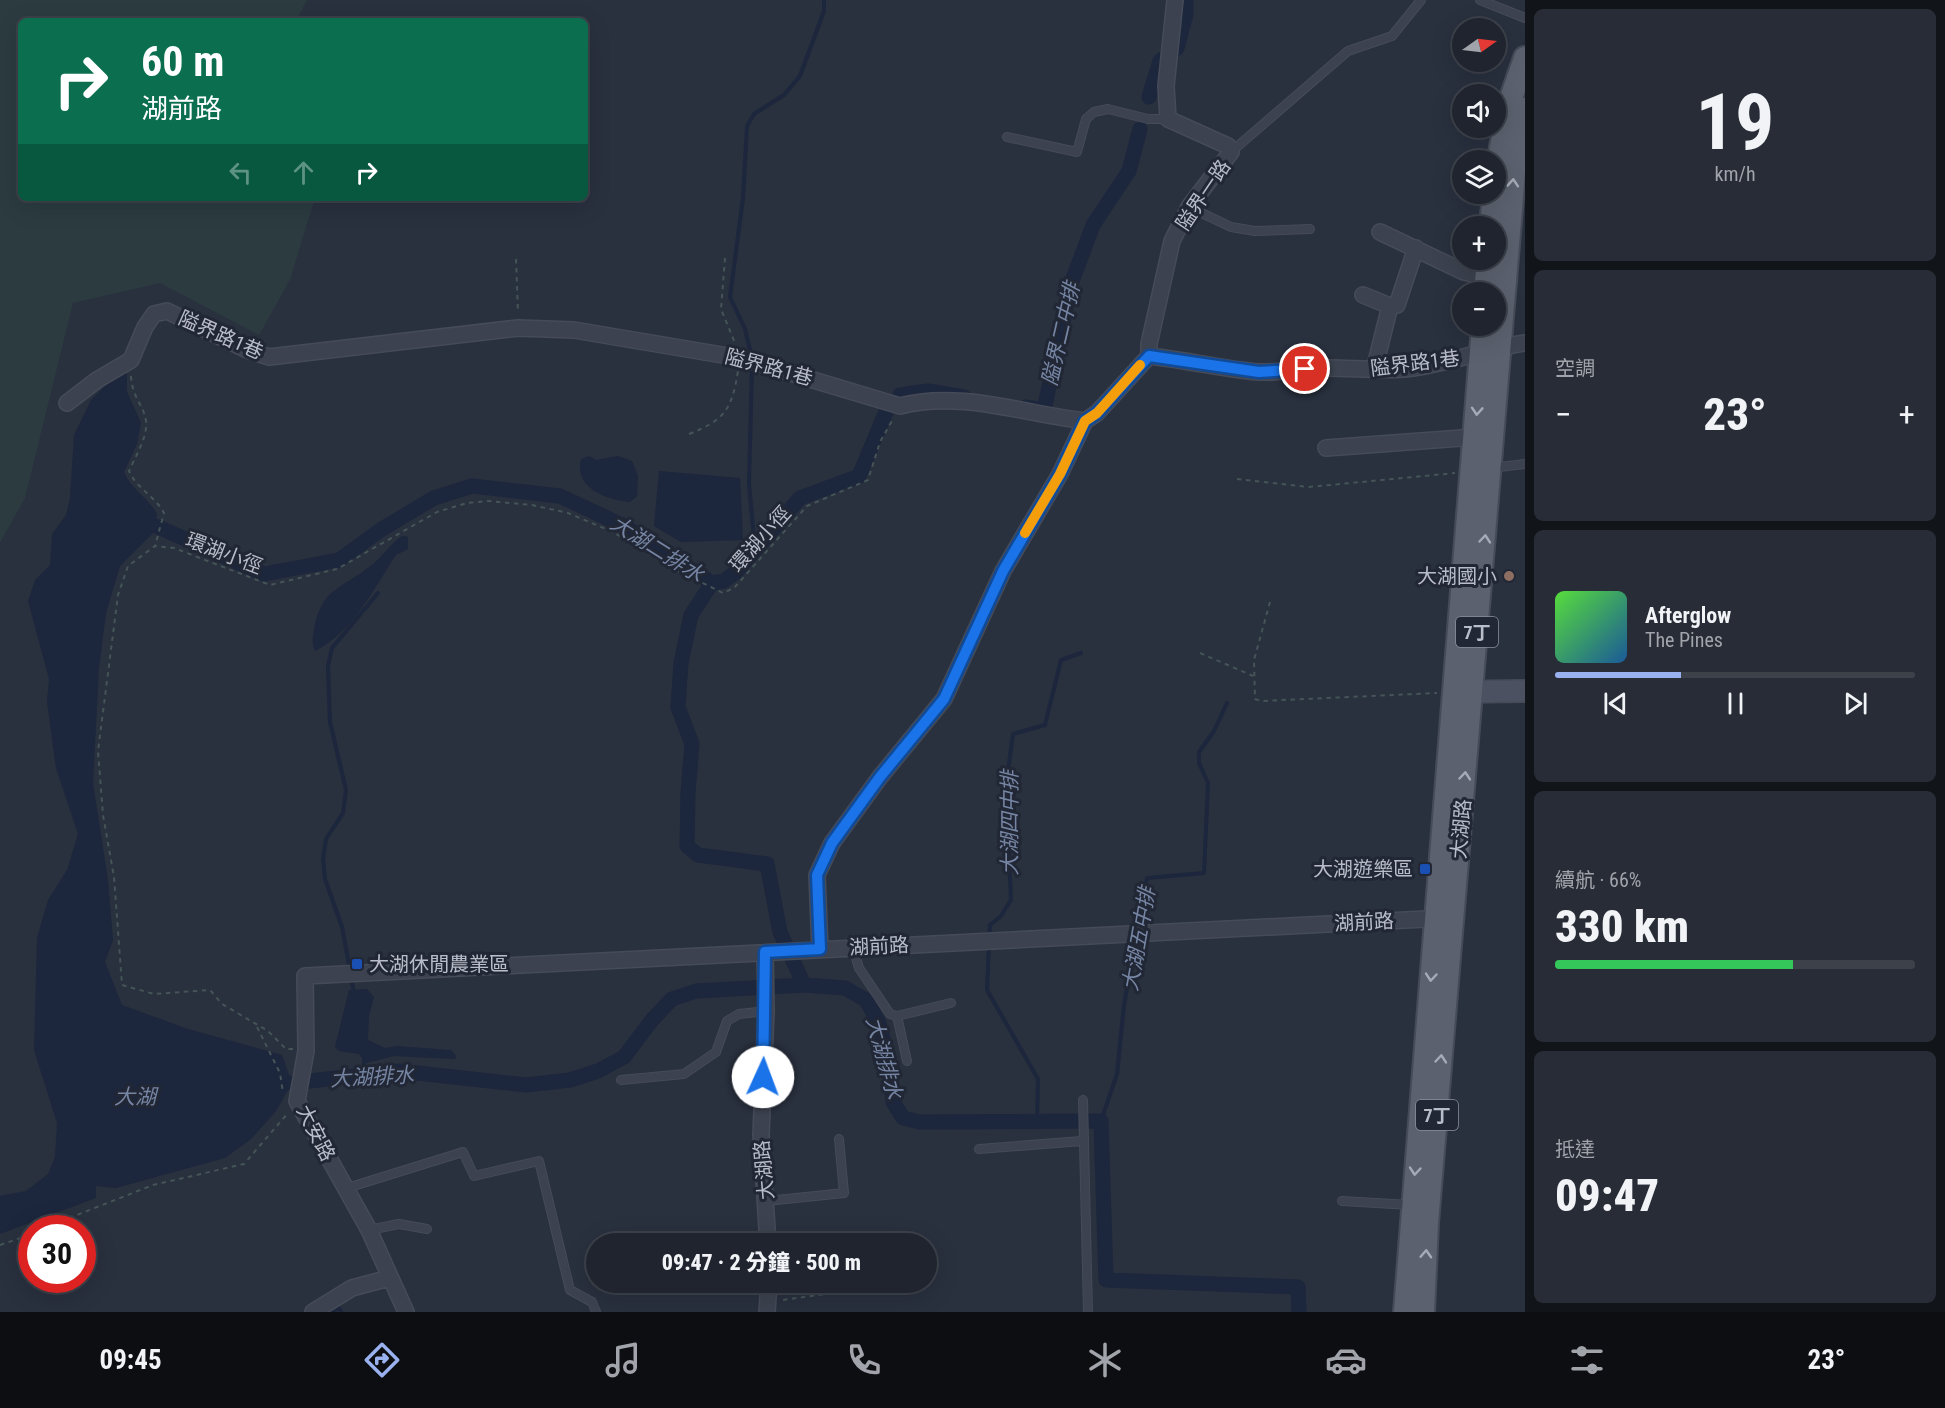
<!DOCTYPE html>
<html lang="zh-TW">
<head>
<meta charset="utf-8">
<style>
  :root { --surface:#1f242e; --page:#272c36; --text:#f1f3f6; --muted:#a1a4aa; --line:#3c414a; --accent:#99b1ee }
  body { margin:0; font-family:"Roboto Condensed","Noto Sans TC",sans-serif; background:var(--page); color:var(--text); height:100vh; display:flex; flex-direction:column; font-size:22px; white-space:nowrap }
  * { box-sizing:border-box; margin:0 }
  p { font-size:20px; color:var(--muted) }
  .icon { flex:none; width:33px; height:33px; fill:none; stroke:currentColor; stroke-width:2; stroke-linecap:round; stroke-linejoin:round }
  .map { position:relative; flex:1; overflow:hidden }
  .side { display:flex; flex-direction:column; gap:9px; padding:9px; background:#111419; width:420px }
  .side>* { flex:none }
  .guide { position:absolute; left:18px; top:18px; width:570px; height:183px; border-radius:9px; box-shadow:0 6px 24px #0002,0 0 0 2px var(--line); background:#0b6e4f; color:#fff; overflow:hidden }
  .needle { width:39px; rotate:76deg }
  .controls { position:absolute; left:1452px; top:18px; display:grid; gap:12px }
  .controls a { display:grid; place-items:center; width:54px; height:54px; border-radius:50%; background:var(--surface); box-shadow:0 6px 24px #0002,0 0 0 2px var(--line); font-size:30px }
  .speed { position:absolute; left:18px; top:1215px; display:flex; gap:12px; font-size:30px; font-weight:700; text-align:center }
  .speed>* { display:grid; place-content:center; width:78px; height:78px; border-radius:50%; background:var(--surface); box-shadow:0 6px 24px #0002,0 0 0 2px var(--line); line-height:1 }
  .speed .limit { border:9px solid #d22; background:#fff; color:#111 }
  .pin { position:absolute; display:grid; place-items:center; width:51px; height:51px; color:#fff; margin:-26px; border:3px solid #fff; border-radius:50%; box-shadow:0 2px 6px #0007 }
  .me { position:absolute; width:66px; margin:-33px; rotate:2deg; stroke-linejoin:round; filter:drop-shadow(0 0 4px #0008) }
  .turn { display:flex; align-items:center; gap:21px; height:126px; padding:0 24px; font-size:27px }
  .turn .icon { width:78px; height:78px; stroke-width:2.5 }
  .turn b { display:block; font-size:42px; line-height:51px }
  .lanes { display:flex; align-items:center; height:57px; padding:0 24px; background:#0003; justify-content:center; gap:30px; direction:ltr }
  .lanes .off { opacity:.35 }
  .big { font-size:45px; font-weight:800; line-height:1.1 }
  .side .card { flex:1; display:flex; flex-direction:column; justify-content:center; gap:9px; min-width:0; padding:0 21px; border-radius:9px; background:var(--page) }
  .side .dial { align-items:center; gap:0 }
  .dial b { font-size:78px; line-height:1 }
  .song { display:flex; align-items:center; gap:18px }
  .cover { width:72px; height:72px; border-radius:9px; background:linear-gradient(135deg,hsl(110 70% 55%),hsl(210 70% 35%)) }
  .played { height:6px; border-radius:3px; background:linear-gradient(90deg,var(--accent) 35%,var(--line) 35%) }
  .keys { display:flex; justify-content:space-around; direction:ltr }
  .heat { display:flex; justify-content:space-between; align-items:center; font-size:33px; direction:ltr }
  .charge { height:9px; border-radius:4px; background:linear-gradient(90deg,#34c759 66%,var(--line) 0) }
  .trip { position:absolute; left:586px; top:1233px; width:351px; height:60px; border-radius:30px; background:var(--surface); box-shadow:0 6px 24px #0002,0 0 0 2px var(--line); font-weight:800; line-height:60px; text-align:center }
  .tabs { display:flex; height:96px; justify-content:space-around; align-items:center; background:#0c0e12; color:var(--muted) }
  .tabs .icon { width:42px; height:42px }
  .tabs .on { color:var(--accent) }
  .tabs b { font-size:27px; color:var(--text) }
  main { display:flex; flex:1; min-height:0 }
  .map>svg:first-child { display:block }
  .green { fill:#2b3b40 }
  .water { fill:#1c263c }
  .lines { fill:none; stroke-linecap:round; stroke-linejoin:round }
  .stream { stroke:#1c263c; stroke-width:4 }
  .canal { stroke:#1c263c; stroke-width:15 }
  .lane-casing { stroke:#464b58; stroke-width:10 }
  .street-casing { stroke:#464b58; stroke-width:18 }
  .secondary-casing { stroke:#464b58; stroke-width:24 }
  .primary-casing { stroke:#464b58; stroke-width:26 }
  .path { stroke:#445457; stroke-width:2; stroke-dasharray:4.5 4.5; stroke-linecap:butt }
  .lane { stroke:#3c424f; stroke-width:8 }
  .street { stroke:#3c424f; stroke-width:15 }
  .secondary { stroke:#4b5161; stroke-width:21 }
  .primary { stroke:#5b616e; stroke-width:22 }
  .oneway { stroke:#a6abb7 }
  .route-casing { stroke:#114b97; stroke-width:15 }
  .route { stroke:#1a73e8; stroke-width:10 }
  .slow { stroke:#f59e0b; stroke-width:10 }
  .education-dot { fill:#8d6e63; stroke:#212734; stroke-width:2 }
  .transit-dot { fill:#1a4fb4; stroke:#212734; stroke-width:2 }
  .labels { text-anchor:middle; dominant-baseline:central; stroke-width:6; stroke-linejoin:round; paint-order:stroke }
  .shield { fill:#212734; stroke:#8b909c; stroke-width:1.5 }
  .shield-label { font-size:18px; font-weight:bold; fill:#b9bdc9 }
  .street-label { font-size:20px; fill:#b9bdc9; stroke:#212734 }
  .poi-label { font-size:20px; fill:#b9bdc9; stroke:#212734; text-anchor:end }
  .water-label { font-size:21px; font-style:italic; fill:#7685a4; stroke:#212734 }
</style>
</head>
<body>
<main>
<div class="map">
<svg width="1525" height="1312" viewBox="0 0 1525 1312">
  <rect width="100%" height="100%" fill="#29303e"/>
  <path class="green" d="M0,0h307l-11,21h-275v177h294l-25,82 -31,55 -99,-52 -87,20 -48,195 -25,45z"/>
  <path class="water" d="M121,370l6,4v18l14,31 -4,21 -13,28c7,18 24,25 33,42l-5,20 -32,32 -14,47 -7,55 -6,115 15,97 5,60 -8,22 17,43 66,24 94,26 10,28 -16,28 -25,28 -26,19 -109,30 -20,-2v12l-96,36v-38l26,-5 22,-17 7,-17 2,-34 -23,-73 3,-112 11,-38 19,-30 11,-36 -22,-66 -9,-66 2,-23 -21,-78 7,-21 15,-15 2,-31 14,-19 4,-17 4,-63 17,-35z
    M589,456l7,4 22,-4 14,5 6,15 -1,20 -7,6c-22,-2 -57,-14 -49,-43z
    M659,471l81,7 3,62 -62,2 -27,-16z
    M402,536l6,1v12l-12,6c-22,33 -44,78 -81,96 -4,-8 -2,-13 -1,-22 7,-39 26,-40 54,-61 13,-9 21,-23 34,-32z
    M367,989l7,8 -5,19 -1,24 17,8 12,-2 54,4 5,6 -1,3 -61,-3 -28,7 -7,-9 -20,-3 -4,-4 14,-57z"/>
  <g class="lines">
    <path class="stream" d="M752,358l-7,-29 -15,-32 13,-99 4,-72 7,-12 30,-19 16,-19 24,-65v-11
      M752,366l-3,118 6,65
      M1136,930l11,-52 57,-5 4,-90 -9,-20v-11l15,-21 13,-28
      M989,938l1,-13 11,-9 10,-16 -3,-68 5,-21 -6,-32 6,-45 32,-9 16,-65 20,-7
      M989,945l-2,45 51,89 -1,41
      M350,970l-8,-43 -17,-48 -2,-20 3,-20 17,-26 3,-23 -16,-68 -2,-56 4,-18 46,-55
      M351,977l3,16
      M364,1076v-21
      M1101,1121l16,-47 7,-69 12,-68
      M330,1312l9,-4 2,4"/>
    <path class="canal" d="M1149,97l11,-36 17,-13 9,-34v-14
      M900,395l28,-4 36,6
      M1026,407l18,3 27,-126 22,-59 36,-54 11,-42
      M156,526l108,48 75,-14 43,-31 52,-31 38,-12 88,10 64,30 88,57
      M712,583l-21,32 -10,48 -3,44 14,37 -4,49 -1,53 11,9 69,9 13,68 24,53
      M712,583l12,-2 12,-9 64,-74 59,-22 29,-69
      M292,1083l107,-12 127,14 44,-5 28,-9 26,-14 28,-37 20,-21 24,-8 108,-6 41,3 21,12 13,23 11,43 3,36 10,16 17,4 181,-1 5,159 192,7 1,25"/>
    <defs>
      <path id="lane" d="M1480,0l45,18
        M1007,137l70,15 9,-33 8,-7 14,-3 40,10h20
        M1231,152l117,-101 44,-15 29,-36
        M1189,207l42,20 24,4 55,-2
        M1491,468l34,-4
        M853,948l6,20 31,46 7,2 54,-13
        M897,1016l10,45
        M621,1080l63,-6 32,-22 11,-31 12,-7 27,-3
        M1083,1100l5,212
        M979,1149l103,-8
        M347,1188l116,-36 11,24 65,-15 31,129 22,12 4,10
        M767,1201l77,-8 -5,-54
        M1342,1201l68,4
        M369,1230l30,-6 28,5"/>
      <path id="street" d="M1380,232l84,40 22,5
        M1363,295l27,11
        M1149,356v-12l23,-103 17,-34 42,-55 -3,-6 -60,-27 -2,-33 9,-86
        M1374,370l16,-64 7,-1 19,-57
        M67,403l30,-23 34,-20 14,-33 9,-13 13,-3 80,39 22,7 249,-29 56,2 166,28 160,48c59,-16 125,8 185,15l12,-8 52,-57c37,4 73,13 109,16 23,1 46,-4 69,-4 26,0 51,3 78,1 40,-4 80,-20 120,-26
        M1326,448l149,-11
        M820,949l-3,-74 15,-32 48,-66 64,-78 59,-128 57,-97 25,-53
        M765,953l1,58 -5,124 7,109
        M313,1312l39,-24 37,-10
        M406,1312l-37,-82 -72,-129 9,-50 -1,-75 1140,-58
        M767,1312l2,-30"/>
      <path id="secondary" d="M1454,692l71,-1"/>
      <path id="primary" d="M1496,174l13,-70 16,-46
        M1491,226l3,-32
        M1485,292l3,-32
        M1405,1312l78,-986
        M1423,1312l4,-89 87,-1051 11,-63"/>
    </defs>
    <use href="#lane" class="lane-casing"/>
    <use href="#street" class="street-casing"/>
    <use href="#secondary" class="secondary-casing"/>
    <use href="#primary" class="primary-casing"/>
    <path class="path" d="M725,258l-4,51 14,34
      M516,259l2,54
      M131,376c1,22 13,29 15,45 2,16 -11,36 -17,50 8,18 26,25 35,42l-9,33
      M689,434c36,-14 43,-25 49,-63
      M1237,479l72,8 146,-14
      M1270,602l-16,58 1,39 6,2 176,-8
      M1200,653l53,23
      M257,1027l23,46 3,20
      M293,1049h-7l-18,-18 -46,-27 -12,-14 -56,4 -32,-9 -8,-108 -11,-62 -5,-64 20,-156 10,-29 27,-20 19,2 96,37 67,-16 100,-57 30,-9 21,-2 44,4 36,8 45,19 57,35 53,26 11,-5 73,-82 61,-26 12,-38 13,-23
      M44,1228l109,-43 91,-21 44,-51
      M0,1245l32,-11
      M783,1300l70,-10 -2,-8"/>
    <use href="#lane" class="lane"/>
    <use href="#street" class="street"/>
    <use href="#secondary" class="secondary"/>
    <use href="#primary" class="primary"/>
  </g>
  <defs><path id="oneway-chevron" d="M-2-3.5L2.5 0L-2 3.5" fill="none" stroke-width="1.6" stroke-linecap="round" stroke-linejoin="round" transform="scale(1.5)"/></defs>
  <g class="oneway">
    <use href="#oneway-chevron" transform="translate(1513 183) rotate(-86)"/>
    <use href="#oneway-chevron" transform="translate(1477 411) rotate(94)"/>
    <use href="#oneway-chevron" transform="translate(1485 539) rotate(-85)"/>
    <use href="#oneway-chevron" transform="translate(1465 776) rotate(-85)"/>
    <use href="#oneway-chevron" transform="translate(1431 977) rotate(95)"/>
    <use href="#oneway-chevron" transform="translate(1441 1059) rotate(-85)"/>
    <use href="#oneway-chevron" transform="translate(1415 1171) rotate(95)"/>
    <use href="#oneway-chevron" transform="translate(1426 1254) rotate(-87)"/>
  </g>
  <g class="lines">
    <defs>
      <path id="route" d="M763,1077l2,-125 55,-3 -3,-74 15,-32 48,-66 64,-78 59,-128 57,-97 25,-53 12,-8 52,-57 110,16 46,-3"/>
    </defs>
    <use href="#route" class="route-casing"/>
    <use href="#route" class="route"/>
    <path class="slow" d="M1025,533l35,-59 25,-53 12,-8 43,-48"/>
  </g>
  <circle class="education-dot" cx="1509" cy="576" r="6"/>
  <g class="transit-dot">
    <rect x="1419" y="863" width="12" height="12" rx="3"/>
    <rect x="351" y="958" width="12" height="12" rx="3"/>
  </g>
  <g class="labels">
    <g class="shield">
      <rect x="1456" y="617" width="42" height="30" rx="4.5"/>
      <rect x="1416" y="1100" width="42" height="30" rx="4.5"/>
    </g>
    <g class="shield-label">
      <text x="1477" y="632">7丁</text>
      <text x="1437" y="1115">7丁</text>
    </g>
    <g class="street-label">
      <text transform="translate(1203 195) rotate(-56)">隘界一路</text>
      <text transform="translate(221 335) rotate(24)">隘界路1巷</text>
      <text transform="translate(1415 363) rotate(-7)">隘界路1巷</text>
      <text transform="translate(769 367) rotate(15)">隘界路1巷</text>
      <text transform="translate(760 539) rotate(-48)">環湖小徑</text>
      <text transform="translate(224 553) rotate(21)">環湖小徑</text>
      <text transform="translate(1461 829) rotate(-85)">大湖路</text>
      <text transform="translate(1364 922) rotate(-3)">湖前路</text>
      <text transform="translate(879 946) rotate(-3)">湖前路</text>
      <text transform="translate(316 1133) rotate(63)">大安路</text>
      <text transform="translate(764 1170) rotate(-95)">大湖路</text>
    </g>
    <g class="poi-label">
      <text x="1497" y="576">大湖國小</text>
      <text x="1413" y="869">大湖遊樂區</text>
      <text x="369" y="964" text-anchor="start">大湖休閒農業區</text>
    </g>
    <g class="water-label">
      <text transform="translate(1061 334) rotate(-77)">隘界二中排</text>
      <text transform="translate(657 549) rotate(32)">大湖二排水</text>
      <text transform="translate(1010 823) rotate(-90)">大湖四中排</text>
      <text transform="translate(1139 939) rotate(-80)">大湖五中排</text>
      <text transform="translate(884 1058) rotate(75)">大湖排水</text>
      <text transform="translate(372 1077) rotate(-3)">大湖排水</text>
      <text x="135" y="1097">大湖</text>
    </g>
  </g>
</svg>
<div class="controls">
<a><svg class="needle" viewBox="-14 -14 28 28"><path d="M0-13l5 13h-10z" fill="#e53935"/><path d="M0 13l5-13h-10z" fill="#a1a4aa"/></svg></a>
<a><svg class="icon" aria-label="sound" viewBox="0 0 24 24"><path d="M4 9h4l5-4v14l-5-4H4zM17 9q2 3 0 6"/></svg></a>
<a><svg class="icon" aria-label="layers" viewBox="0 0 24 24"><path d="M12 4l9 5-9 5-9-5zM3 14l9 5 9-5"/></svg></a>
<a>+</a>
<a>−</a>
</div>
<div class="speed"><div class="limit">30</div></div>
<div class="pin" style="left:1305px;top:369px;background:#d93025"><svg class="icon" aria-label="arrive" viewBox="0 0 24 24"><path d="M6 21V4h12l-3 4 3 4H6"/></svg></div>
<svg class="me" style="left:763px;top:1077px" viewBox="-20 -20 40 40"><circle r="19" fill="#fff"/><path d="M0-13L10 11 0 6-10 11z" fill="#1a73e8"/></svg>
<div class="trip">09:47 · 2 分鐘 · 500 m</div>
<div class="guide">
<div class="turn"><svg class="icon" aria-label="right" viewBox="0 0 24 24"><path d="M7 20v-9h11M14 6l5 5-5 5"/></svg><div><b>60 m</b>湖前路</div></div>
<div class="lanes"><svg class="icon off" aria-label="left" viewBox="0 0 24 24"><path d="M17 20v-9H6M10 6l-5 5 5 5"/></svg><svg class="icon off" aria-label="ahead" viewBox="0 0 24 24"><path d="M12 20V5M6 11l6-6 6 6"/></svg><svg class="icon" aria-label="right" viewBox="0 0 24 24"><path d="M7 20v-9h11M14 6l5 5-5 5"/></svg></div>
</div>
</div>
<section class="side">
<div class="card dial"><b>19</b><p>km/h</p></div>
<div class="card"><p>空調</p>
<div class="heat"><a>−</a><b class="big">23°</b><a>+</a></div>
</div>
<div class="card">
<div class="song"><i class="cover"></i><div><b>Afterglow</b><p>The Pines</p></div></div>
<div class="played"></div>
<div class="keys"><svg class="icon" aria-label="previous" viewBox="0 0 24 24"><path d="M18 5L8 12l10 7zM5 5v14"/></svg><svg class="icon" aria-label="pause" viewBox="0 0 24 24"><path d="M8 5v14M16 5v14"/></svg><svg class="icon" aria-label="next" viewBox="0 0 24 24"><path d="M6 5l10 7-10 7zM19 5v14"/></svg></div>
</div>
<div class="card"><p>續航 · 66%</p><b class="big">330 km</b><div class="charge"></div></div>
<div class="card"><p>抵達</p><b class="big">09:47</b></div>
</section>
</main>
<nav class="tabs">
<b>09:45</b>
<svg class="icon on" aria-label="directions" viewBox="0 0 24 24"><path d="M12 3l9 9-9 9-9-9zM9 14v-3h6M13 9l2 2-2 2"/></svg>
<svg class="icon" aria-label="music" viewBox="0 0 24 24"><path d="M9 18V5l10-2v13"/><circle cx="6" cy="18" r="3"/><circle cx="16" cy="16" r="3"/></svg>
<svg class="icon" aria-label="phone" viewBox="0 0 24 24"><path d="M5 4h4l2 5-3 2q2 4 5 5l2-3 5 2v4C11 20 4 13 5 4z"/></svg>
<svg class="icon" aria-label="climate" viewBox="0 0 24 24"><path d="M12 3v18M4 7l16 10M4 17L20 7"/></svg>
<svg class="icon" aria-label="car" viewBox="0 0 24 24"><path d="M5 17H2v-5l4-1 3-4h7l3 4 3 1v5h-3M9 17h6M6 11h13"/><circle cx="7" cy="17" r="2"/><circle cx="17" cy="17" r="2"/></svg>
<svg class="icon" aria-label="filters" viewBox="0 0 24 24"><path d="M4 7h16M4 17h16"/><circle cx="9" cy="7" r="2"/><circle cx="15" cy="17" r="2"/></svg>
<b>23°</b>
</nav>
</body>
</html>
